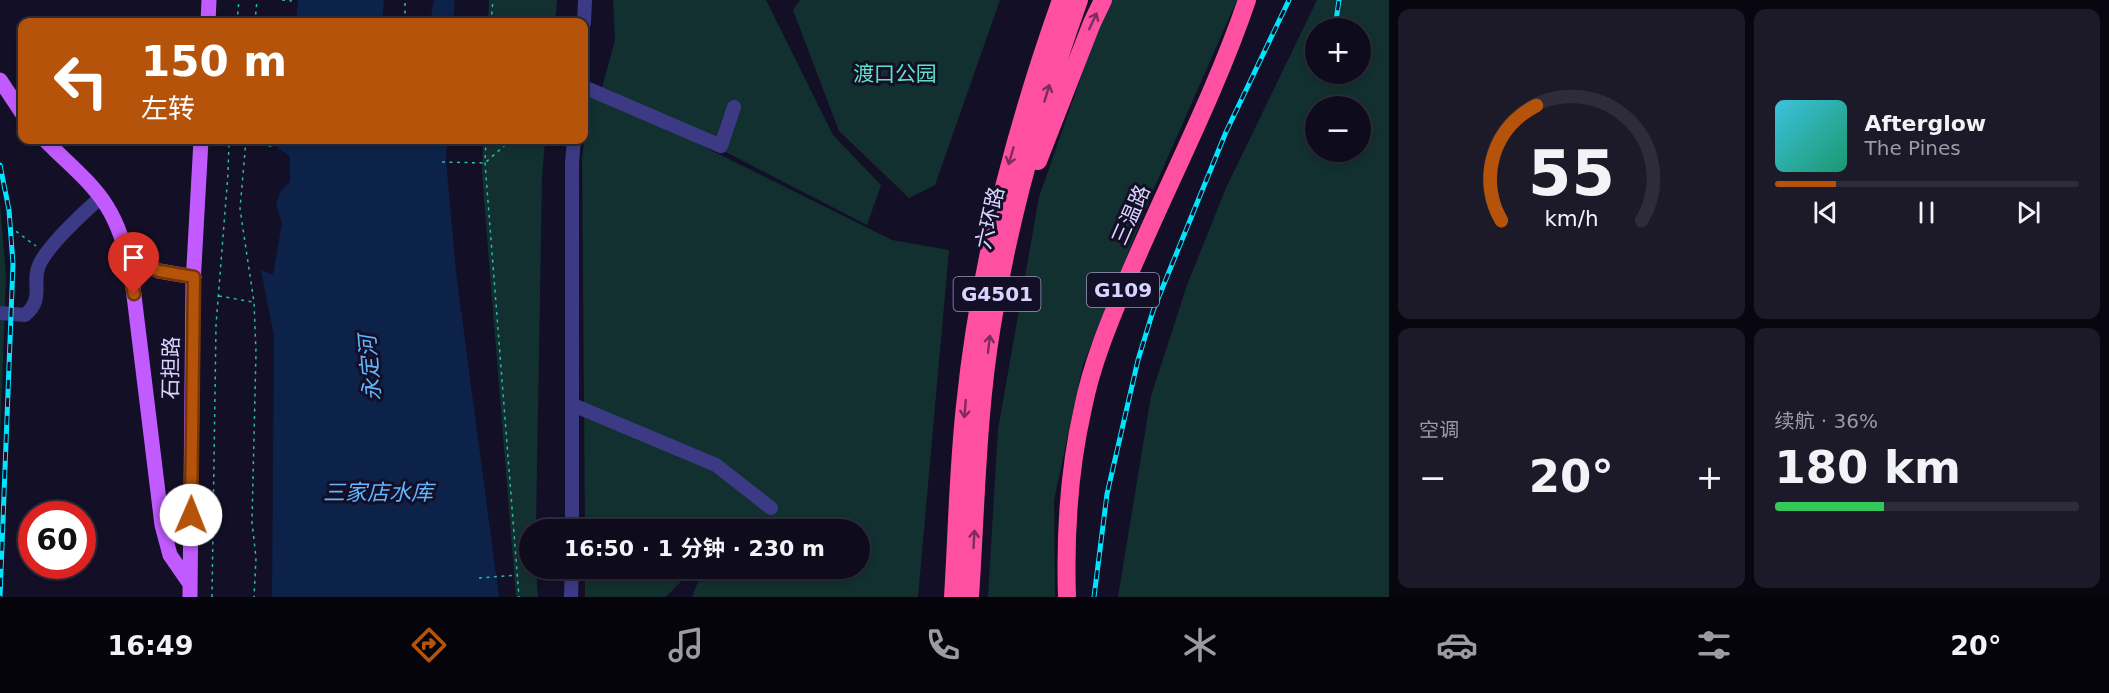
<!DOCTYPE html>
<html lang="zh">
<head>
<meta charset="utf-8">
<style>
  :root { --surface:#0e0b1c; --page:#1c1929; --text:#f1f3f6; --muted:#9b9ba3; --line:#2e2b3b; --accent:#b45309 }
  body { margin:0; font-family:"DejaVu Sans","Noto Sans SC",sans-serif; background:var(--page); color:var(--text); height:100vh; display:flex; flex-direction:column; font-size:22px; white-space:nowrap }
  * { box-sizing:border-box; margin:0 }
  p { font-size:20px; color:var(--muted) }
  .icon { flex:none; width:33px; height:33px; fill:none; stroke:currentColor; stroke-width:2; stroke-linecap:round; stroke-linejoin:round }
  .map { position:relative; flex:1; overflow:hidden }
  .sheet { display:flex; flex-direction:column; gap:9px; padding:9px; background:#08060f; width:720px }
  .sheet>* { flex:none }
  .top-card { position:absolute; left:18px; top:18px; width:570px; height:126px; border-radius:12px; box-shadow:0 3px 9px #0003,0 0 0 2px var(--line); background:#b45309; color:#fff; overflow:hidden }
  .controls { position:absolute; left:1305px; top:18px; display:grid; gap:12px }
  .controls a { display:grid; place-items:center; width:66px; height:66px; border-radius:50%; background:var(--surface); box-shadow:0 3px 9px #0003,0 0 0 2px var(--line); font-size:30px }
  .speed { position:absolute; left:18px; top:501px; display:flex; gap:12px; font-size:30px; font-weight:700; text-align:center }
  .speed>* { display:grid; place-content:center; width:78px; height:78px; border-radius:50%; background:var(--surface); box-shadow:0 3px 9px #0003,0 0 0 2px var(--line); line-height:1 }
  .speed .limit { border:9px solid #d22; background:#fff; color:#111 }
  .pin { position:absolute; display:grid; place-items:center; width:51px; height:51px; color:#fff; margin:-62px -26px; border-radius:50% 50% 50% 0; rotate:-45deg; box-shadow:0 0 6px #0007 }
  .pin .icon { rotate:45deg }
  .me { position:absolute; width:66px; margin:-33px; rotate:1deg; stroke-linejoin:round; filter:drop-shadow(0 0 4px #0008) }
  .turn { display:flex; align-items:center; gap:21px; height:126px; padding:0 24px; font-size:27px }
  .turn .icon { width:78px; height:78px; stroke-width:2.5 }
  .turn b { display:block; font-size:42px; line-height:51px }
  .big { font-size:45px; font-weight:700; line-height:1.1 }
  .sheet .widget { flex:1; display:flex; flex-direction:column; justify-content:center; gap:9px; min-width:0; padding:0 21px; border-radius:12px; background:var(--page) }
  .sheet .dial { align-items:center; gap:0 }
  .dial svg { height:156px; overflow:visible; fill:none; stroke:var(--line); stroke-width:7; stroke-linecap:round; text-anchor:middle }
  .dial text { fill:var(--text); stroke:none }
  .song { display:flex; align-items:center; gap:18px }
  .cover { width:72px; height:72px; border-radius:9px; background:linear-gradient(135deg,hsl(190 70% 55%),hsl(160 70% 35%)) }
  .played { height:6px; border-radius:3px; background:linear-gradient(90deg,var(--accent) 20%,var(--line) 20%) }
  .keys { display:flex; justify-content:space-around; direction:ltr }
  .heat { display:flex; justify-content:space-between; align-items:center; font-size:33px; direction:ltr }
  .charge { height:9px; border-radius:4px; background:linear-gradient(90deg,#34c759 36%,var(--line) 0) }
  .sheet .tiles { flex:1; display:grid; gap:9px; grid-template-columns:repeat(2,1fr) }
  .trip { position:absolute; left:519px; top:519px; width:351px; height:60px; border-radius:30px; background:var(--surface); box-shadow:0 3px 9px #0003,0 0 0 2px var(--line); font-weight:700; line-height:60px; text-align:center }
  .tabs { display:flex; height:96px; justify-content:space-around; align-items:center; background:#06040b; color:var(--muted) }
  .tabs .icon { width:42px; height:42px }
  .tabs .active { color:var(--accent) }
  .tabs b { font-size:27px; color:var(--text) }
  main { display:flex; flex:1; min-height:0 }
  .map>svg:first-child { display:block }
  .green { fill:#12302f; fill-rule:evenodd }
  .water { fill:#0c2248 }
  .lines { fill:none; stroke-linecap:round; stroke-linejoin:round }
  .path { stroke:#2fb8b0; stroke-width:1.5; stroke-dasharray:3 4.5; stroke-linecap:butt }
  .minor { stroke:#3d3a85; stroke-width:14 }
  .major { stroke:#c25bff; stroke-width:15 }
  .highway { stroke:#ff4fa3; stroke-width:18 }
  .rail-casing { stroke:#00e5ff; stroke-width:5 }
  .rail { stroke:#130f26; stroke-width:3; stroke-dasharray:9; stroke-linecap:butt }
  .oneway { stroke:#7d2c5e }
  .route-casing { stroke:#753606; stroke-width:15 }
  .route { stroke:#b45309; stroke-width:10 }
  .labels { text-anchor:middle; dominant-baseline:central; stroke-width:6; stroke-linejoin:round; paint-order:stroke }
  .shield { fill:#130f26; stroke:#9e99be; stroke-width:1.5 }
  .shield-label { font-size:20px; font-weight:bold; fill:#d9d4ff }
  .park-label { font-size:21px; fill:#5fe0c0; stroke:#130f26 }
  .street-label { font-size:21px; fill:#d9d4ff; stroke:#130f26 }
  .water-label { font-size:22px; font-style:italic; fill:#62b6ff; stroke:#130f26 }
</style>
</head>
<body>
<main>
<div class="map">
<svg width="1389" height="597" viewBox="0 0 1389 597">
  <rect width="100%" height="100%" fill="#130f26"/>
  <path class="green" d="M489,0h68l-2,22h-67z
    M613,0h153l67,135 48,50 -14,40 -265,-137 13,-48z
    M800,0h200l-65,185 -26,13 -70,-67 -46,-121z
    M1108,0h129l-81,184 -73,181 -29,135 1,97h-67l10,-168 41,-232z
    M1317,0h72v597h-271l33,-201 36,-111 39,-97zM1360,28v46h-44v-46zM1316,106h44v46h-44z
    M590,90l302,150 57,10 -31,347h-226l10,-25 -4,-3 162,-1v-38h-275l-3,-372z
    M483,140h62l-3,38 -6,351 -6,1v38l6,1 2,28h-22l-34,-423z
    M0,203l6,73 -6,168z
    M585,569v-1l108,1 -27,28h-81z"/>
  <path class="water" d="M298,0h86l-2,22h-86z
    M434,0h21l-2,22h-23z
    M278,140h169l-1,19 10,113 43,325h-227l2,-261 -13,-66 12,5 9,-52 -6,-19 5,-14 9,-8v-26l-13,-8z"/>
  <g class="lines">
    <path class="path" d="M282,0l10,1
      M405,21v-21
      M237,22l2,-22
      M255,22l2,-22
      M491,22l2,-22
      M246,140l-6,69 14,93 2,50 -4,170 4,36 -2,39
      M486,140l-1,23 34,434
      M246,144l27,2
      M442,162l43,1 20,-18 15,-5
      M10,227l26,19
      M219,296l34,6
      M479,578l38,-3
      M0,590h1
      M212,597l4,-272 12,-151 1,-34"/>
    <path class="minor" d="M584,23l1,-23
      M584,87l137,59 13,-39
      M0,313l25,2c21,-18 5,-32 15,-52 11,-21 42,-49 60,-65
      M573,405l143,60 55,43
      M572,530v-367l2,-23
      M571,597l1,-29"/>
    <path class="major" d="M208,22l1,-22
      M0,80l22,33
      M45,140c20,21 45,40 61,65 13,20 19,43 25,66l31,254 8,30 20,29
      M126,254l33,17 35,6
      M190,597l3,-313 8,-144"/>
    <path class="highway" d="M1038,161l54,-138 11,-23
      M953,597c4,-63 5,-128 12,-191 14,-139 49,-274 96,-406
      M970,597c6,-90 7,-183 22,-272 18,-111 49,-219 87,-325
      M1067,597c-2,-63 2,-128 16,-189 9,-46 28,-90 46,-133 39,-92 86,-181 118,-275"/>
    <defs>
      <path id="rail" d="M1335,28l4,-28
        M0,165l9,45 4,54 -13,333
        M1094,597l13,-103 31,-134 15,-49 73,-179 63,-132"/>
    </defs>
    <use href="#rail" class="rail-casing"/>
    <use href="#rail" class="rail"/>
  </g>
  <defs><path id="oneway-shaft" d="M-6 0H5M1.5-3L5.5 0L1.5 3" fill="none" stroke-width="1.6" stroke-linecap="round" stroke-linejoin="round" transform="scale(1.5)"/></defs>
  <g class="oneway">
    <use href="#oneway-shaft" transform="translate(1093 21) rotate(-65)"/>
    <use href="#oneway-shaft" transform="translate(1047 93) rotate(-73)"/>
    <use href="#oneway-shaft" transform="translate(1011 156) rotate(106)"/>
    <use href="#oneway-shaft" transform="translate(989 344) rotate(-83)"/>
    <use href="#oneway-shaft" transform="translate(965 409) rotate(95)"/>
    <use href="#oneway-shaft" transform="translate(974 539) rotate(-87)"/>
  </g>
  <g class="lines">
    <defs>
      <path id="route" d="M134,294l-8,-40 33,17 35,6 -3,238"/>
    </defs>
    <use href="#route" class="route-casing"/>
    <use href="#route" class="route"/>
  </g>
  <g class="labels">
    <g class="shield">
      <rect x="1087" y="273" width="72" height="34" rx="4.5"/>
      <rect x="953.5" y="277" width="87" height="34" rx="4.5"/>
    </g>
    <g class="shield-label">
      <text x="1123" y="290">G109</text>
      <text x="997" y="294">G4501</text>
    </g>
    <g class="park-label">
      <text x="895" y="74">渡口公园</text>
    </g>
    <g class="street-label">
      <text transform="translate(1131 215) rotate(-66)">三温路</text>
      <text transform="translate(990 218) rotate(-77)">六环路</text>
      <text transform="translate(171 368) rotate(-89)">石担路</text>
    </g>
    <g class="water-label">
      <text transform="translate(370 368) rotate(-95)">永定河</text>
      <text x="378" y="492">三家店水库</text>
    </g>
  </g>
</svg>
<div class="controls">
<a>+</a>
<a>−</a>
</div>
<div class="speed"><div class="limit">60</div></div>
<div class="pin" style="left:134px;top:294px;background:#d93025"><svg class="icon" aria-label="arrive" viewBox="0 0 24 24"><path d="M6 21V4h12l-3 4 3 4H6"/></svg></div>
<svg class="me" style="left:191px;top:515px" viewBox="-20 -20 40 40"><circle r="19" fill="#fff"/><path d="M0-13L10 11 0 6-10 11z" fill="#b45309"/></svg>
<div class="trip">16:50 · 1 分钟 · 230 m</div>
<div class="top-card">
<div class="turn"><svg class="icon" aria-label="left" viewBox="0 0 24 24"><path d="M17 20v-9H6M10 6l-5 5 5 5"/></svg><div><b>150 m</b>左转</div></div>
</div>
</div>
<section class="sheet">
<div class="tiles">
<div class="widget dial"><svg viewBox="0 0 100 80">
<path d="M14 69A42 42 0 1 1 86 69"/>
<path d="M14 69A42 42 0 0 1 32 10" stroke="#b45309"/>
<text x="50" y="56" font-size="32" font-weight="700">55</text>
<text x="50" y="72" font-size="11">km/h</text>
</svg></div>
<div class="widget">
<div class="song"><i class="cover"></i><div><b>Afterglow</b><p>The Pines</p></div></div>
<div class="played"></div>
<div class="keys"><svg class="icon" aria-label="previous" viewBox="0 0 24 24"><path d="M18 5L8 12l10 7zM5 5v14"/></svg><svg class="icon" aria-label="pause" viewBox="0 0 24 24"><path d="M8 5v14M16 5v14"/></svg><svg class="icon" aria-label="next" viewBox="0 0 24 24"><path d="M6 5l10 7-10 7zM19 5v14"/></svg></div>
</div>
<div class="widget"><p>空调</p>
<div class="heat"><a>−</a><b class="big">20°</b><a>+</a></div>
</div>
<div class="widget"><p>续航 · 36%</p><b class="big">180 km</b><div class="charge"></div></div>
</div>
</section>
</main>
<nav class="tabs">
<b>16:49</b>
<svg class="icon active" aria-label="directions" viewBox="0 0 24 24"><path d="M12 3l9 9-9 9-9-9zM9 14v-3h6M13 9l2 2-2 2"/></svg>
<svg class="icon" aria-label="music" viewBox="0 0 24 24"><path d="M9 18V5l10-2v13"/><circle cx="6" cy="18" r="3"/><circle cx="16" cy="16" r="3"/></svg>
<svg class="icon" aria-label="phone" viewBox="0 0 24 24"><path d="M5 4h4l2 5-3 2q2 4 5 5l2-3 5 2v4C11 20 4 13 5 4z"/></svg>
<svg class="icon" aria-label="climate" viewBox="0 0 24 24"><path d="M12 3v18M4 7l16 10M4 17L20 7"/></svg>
<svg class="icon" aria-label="car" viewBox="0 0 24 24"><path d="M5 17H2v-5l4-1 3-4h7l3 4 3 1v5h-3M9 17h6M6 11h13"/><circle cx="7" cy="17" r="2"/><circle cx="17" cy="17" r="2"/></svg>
<svg class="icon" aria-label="filters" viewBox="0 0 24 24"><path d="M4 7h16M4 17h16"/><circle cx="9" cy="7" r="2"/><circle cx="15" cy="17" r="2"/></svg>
<b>20°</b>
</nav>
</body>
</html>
